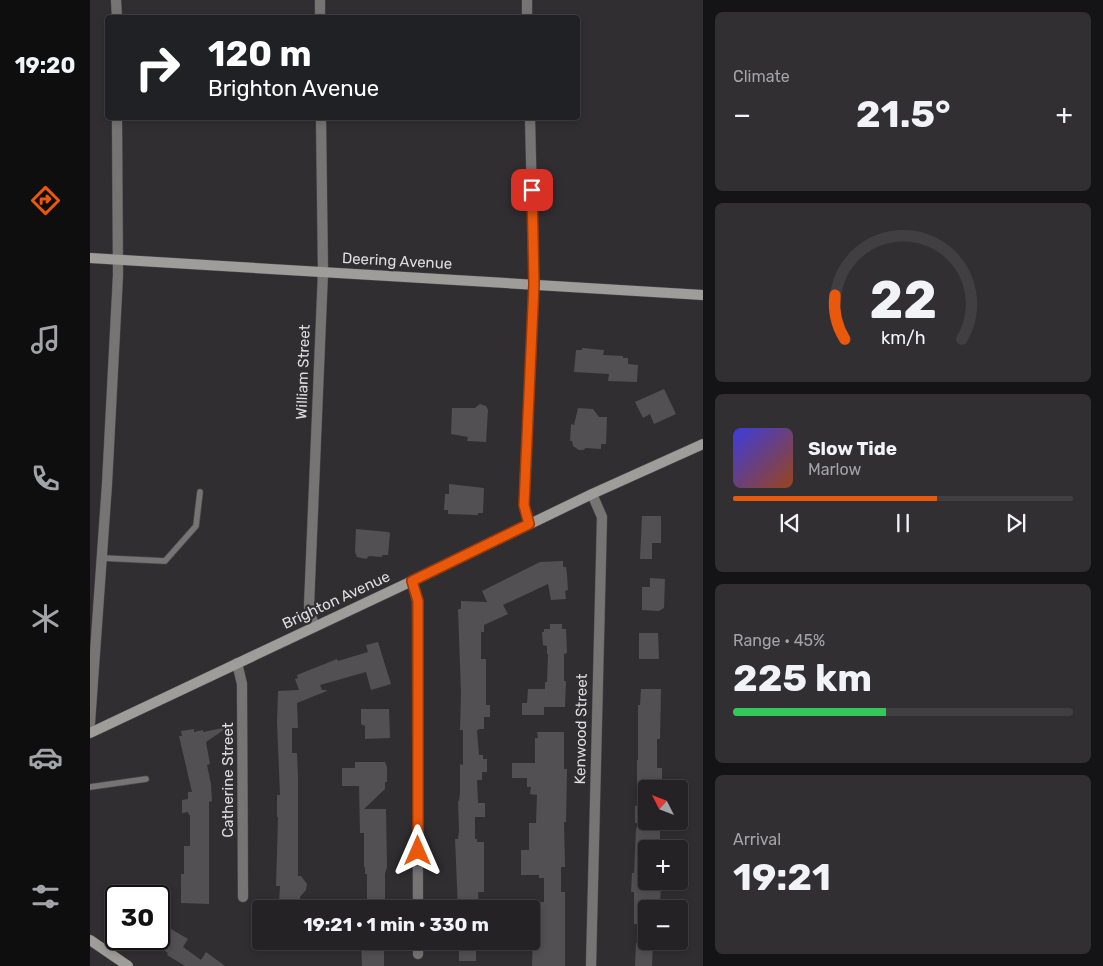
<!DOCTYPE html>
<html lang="en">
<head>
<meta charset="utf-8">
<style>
  :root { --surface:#252226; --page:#312f32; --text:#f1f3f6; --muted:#a3a4a7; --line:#423f43; --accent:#ea580c }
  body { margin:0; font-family:Rubik,sans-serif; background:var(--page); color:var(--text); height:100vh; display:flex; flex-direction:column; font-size:19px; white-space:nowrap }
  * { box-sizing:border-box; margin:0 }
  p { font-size:16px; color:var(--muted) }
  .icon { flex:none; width:28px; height:28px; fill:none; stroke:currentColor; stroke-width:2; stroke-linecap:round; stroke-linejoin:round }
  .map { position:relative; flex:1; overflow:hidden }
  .sheet { display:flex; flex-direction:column; gap:12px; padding:12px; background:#141315; width:400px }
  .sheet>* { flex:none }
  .guide { position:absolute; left:15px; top:15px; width:475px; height:105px; border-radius:5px; box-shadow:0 2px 8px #0003,0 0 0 1px var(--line); background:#202124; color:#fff; overflow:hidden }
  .needle { width:32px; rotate:312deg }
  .fabs { position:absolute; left:548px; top:780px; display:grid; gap:10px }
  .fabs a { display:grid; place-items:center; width:50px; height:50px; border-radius:5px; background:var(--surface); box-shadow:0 2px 8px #0003,0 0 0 1px var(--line); font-size:25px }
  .speed { position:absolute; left:15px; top:885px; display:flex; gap:10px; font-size:25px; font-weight:700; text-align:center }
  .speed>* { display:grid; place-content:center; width:65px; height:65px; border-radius:50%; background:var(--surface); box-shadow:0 2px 8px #0003,0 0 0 1px var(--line); line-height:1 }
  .speed .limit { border:2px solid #111; border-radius:8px; background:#fff; color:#111 }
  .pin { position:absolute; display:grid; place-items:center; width:42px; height:42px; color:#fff; margin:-21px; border-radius:10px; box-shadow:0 2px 8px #0006 }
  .me { position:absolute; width:55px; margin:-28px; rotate:0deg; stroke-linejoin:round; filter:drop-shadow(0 0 4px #0008) }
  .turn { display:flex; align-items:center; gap:18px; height:105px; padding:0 20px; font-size:22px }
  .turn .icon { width:65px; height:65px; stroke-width:2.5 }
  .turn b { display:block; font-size:35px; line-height:42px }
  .big { font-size:38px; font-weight:700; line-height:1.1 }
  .sheet .tile { flex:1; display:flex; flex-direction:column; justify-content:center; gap:8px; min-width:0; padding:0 18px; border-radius:8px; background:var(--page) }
  .sheet .dial { align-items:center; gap:0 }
  .dial svg { height:130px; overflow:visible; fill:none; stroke:var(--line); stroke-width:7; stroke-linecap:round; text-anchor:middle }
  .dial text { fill:var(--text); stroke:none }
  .song { display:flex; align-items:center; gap:15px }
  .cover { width:60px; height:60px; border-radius:8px; background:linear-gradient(135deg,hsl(240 70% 55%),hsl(20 70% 35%)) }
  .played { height:5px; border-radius:2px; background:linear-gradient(90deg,var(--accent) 60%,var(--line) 60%) }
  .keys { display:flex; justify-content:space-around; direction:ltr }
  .heat { display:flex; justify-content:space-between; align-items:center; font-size:28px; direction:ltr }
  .charge { height:8px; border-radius:4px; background:linear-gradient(90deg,#34c759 45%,var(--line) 0) }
  .trip { position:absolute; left:162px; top:900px; width:288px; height:50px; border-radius:5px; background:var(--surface); box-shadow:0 2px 8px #0003,0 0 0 1px var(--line); font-weight:700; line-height:50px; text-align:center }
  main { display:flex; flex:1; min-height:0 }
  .dock { display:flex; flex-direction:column; width:90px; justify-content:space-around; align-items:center; background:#0f0e0f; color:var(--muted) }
  .dock .icon { width:35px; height:35px }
  .dock .on { color:var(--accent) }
  .dock b { font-size:22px; color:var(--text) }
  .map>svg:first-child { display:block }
  .building { fill:#535054 }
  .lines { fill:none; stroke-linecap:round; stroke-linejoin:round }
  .service-casing { stroke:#4d4a4e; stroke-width:7 }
  .minor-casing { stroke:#4d4a4e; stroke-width:11 }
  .secondary-casing { stroke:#4d4a4e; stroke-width:11 }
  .service { stroke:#777573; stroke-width:5.5 }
  .minor { stroke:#777573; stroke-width:10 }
  .secondary { stroke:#9f9d9a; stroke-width:10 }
  .route-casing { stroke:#983908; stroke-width:12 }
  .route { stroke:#ea580c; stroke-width:9 }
  .labels { text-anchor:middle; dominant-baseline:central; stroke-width:4.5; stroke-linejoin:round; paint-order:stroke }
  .street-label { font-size:15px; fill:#dddbde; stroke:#312e32 }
</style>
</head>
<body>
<main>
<nav class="dock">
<b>19:20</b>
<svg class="icon on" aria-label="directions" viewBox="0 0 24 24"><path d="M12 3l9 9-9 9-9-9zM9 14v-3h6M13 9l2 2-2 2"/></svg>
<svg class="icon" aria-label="music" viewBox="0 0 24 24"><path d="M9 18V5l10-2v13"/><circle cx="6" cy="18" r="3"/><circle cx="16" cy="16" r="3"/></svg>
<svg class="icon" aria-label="phone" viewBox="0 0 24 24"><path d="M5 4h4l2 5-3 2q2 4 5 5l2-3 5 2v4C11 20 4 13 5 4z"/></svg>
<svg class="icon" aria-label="climate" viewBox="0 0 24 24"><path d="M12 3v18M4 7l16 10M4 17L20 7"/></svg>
<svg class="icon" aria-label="car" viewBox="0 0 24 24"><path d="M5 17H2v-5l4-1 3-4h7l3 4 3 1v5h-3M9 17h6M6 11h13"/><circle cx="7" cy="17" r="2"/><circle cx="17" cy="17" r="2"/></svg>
<svg class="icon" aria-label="filters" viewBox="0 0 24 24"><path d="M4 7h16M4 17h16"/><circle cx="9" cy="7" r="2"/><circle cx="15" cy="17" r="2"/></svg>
</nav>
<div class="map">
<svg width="613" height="966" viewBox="0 0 613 966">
  <rect width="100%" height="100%" fill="#312e32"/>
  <path class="building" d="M492,348l22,2 -1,5 20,1v2h5v6l10,1 -1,17 -29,-1 1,-7 -35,-2 2,-22h6z
    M574,389l12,25 -22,10 -4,-10 -7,4 -8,-16z
    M390,404l6,2 2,4 -2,32 -19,-1 1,-4 -17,-3 1,-26h23z
    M488,408l15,1 6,8h8l-1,27h-5v5l-15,-1 -3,2h-4l-6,-4 -1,-5h-2l1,-17 3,1z
    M359,484l35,4 -1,25h-5v2l-30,-1v-4h-4l1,-16h4z
    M552,516h19v27h-9v16h-12z
    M266,529l32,3 2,1 -2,22h-6v2l-13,-1 -3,3 -9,-2 -2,-5z
    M473,561v6h3l1,8 1,15 -3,1 1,8 -15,1 -3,-16 -45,21 5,9 -24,11v7h-3v27h5v46h4v12h-6v12h-5l-2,2 2,24h4v4h4v13h-5v8h-5l1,23h7v14h-10v22h2v3h7v50h-6l1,17h-21l-3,-70h3l1,-8 -1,-30h1l1,-8v-29l3,1v-35h-3l1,-37 -3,-84h3v-8l26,1 -5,-11 58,-29z
    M560,578l15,1 -1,29 -5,3 -17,-1v-23h8z
    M460,624h12v5h4l1,24 -3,1v27h2l-1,26h-21v8h-22v-12h5l1,-14h17v-7h2l1,-28h-1v-8l-4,-1 -1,-13h2v-3h6z
    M549,633h19l1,26h-20z
    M288,642l13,42 -20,6 -5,-18 -46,13 2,5h4l1,1 -30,12 1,25h-6v25h5l1,24v99h3l6,8 -1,6 -6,7v4l-3,1v1h-18l1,-17h-4l2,-69h-1v-22h3l-3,-73 1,-31 21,-1 -4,-11 3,-1 -1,-3 40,-16 1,2 30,-9 -2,-7z
    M551,689h20l-1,50h-3v29h5v13h-4v4h-21v-25h1v-55h2z
    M271,709h28l1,29 -25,1v-13l-4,-2z
    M138,727l-22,15 4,22 -3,1 4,19 1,17 -3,1v102l-28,-1v-29h3v-28h6v-31h-1l-1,-3 -6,1v-13l6,-1v-7h4l-13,-56h3l-1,-5 13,-2v3l9,-2v2z
    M447,732h27v37h3l-1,53h-2l1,45h-4v25h4v74h-33l1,-33 6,-7 1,-24h4v-24h-5v-3h-18v-25h8v-27h7l1,-28 -7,-1 1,-7h-4v-9h-15v-15h23v-25h3z
    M265,762h30l2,5v15h-2v7l-21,20h22l1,58 -2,7v32h-18v-32h-2v-7h-1v-34h-4l-1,-47h-17v-18h13z
    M556,805v16h14v28h-14v32h15l-1,28h-14v15h-12v-32h-3l1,-19h2l2,-44 3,-6h-4v-17z
    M76,926l22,13 -5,8 18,13 5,-8 19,14h-40l-18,-11 1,-2 -13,-8z
    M271,941h23v25h-22z
    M369,941h17v20h-17z
    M546,943h17l-1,23h-17z"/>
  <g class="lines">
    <defs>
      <path id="service" d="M12,558l63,3 31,-35 4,-34
        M0,787l56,-8"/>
      <path id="minor" d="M26,0l1,18
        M230,0v18
        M437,0v18
        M439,524l-5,-19 10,-221 -4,-166
        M322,581l5,20 1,308
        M224,627l-5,-21 14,-334 -2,-154
        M147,663l5,21 1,213
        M0,723l17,-239 11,-209 -1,-157
        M328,941v13
        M501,966l11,-449 -10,-23"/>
      <path id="secondary" d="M0,258l613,37
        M0,733l322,-152 180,-87 111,-50
        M0,940l38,26"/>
    </defs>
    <use href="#service" class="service-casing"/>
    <use href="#minor" class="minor-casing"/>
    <use href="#secondary" class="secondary-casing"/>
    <use href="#service" class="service"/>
    <use href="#minor" class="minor"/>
    <use href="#secondary" class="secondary"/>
  </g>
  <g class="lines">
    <defs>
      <path id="route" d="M328,851v-250l-6,-20 117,-57 -5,-19 10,-221 -2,-94"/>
    </defs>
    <use href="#route" class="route-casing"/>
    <use href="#route" class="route"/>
  </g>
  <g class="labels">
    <g class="street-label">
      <text transform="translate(307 261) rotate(3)">Deering Avenue</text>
      <text transform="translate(213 372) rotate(-88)">William Street</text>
      <text transform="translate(246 600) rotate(-25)">Brighton Avenue</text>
      <text transform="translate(491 729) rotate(-89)">Kenwood Street</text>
      <text transform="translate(138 780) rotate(-90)">Catherine Street</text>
    </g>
  </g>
</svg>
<div class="fabs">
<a><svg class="needle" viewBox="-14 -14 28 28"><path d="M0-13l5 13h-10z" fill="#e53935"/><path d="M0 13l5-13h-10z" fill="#a3a4a7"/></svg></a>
<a>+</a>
<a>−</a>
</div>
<div class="speed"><div class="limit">30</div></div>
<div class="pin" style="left:442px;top:190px;background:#d93025"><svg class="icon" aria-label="arrive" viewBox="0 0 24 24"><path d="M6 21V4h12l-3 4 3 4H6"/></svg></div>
<svg class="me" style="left:328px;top:851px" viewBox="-20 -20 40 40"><path d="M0-17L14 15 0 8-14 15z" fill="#ea580c" stroke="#fff" stroke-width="4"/></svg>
<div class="trip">19:21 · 1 min · 330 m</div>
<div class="guide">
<div class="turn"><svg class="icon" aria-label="right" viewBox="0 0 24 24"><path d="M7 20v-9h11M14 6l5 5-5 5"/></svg><div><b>120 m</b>Brighton Avenue</div></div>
</div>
</div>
<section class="sheet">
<div class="tile"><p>Climate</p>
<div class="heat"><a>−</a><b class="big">21.5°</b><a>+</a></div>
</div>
<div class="tile dial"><svg viewBox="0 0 100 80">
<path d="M14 69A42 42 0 1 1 86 69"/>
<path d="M14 69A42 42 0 0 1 8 42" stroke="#ea580c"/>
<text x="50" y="56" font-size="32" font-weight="700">22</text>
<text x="50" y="72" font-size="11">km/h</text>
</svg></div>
<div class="tile">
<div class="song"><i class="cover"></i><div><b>Slow Tide</b><p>Marlow</p></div></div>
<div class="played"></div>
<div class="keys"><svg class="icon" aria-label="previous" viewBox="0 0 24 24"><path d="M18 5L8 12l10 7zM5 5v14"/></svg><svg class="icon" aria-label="pause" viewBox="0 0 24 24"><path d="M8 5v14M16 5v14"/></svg><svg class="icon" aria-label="next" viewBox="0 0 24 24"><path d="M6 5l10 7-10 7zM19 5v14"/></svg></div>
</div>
<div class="tile"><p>Range · 45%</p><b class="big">225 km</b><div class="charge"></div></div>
<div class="tile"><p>Arrival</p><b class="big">19:21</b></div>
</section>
</main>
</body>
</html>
